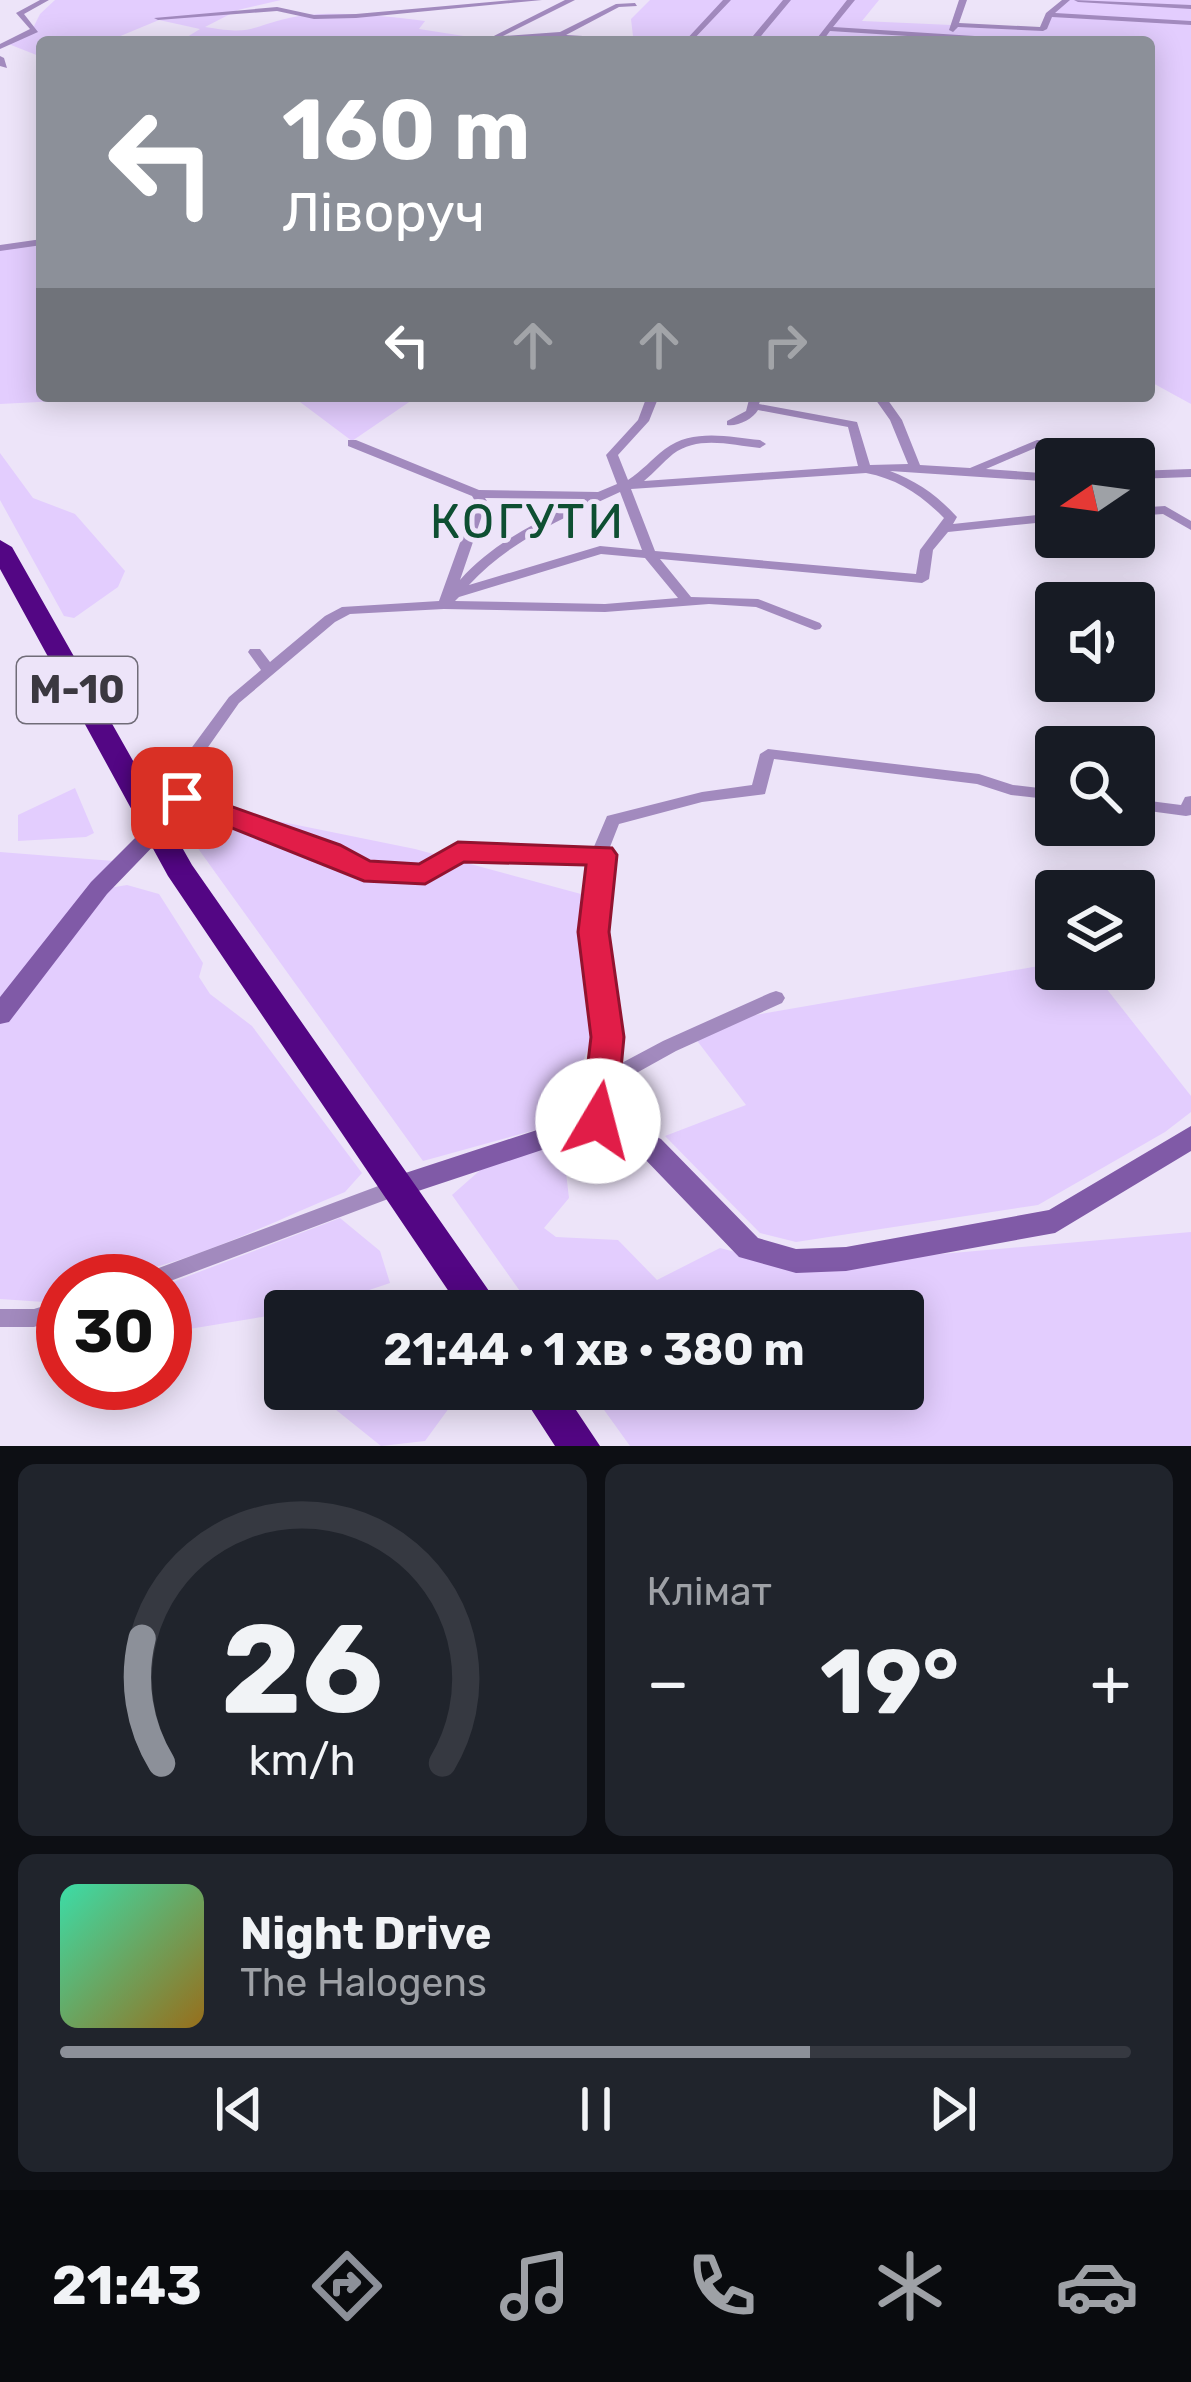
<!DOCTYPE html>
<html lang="uk">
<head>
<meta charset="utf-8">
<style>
  :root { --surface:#171b24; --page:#20242c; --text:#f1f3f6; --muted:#9ea1a6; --line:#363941; --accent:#8c9099 }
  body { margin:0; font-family:Rubik,sans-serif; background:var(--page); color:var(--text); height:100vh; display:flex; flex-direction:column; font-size:45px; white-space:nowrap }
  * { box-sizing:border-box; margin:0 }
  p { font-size:39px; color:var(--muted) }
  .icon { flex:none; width:66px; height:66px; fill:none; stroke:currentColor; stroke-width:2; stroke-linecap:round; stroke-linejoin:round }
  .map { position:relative; height:1446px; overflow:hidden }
  .panel { display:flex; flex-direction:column; gap:18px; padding:18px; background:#0d0f14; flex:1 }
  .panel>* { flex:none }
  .top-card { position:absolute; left:36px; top:36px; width:1119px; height:366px; border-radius:12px; box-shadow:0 6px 30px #0003; background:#8c9099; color:#fff; overflow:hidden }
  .needle { width:78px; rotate:257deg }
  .controls { position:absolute; left:1035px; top:438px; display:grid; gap:24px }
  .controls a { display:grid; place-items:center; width:120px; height:120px; border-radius:12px; background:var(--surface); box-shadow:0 6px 30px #0003; font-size:60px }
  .speed { position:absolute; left:36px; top:1254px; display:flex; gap:24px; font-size:60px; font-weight:700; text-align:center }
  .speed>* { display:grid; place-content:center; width:156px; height:156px; border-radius:50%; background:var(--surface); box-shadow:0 6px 30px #0003; line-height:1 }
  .speed .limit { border:18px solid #d22; background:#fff; color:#111 }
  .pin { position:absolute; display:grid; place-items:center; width:102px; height:102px; color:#fff; margin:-51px; border-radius:24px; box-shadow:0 6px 18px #0006 }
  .me { position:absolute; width:132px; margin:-66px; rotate:8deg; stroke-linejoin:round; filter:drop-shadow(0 0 9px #0008) }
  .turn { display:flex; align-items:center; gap:42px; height:252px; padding:0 48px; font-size:54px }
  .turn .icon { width:156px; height:156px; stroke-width:2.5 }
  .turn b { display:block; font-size:84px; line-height:102px }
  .lanes { display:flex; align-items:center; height:114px; padding:0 48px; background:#0003; justify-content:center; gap:60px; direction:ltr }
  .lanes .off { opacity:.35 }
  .big { font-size:90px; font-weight:700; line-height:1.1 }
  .panel .widget { flex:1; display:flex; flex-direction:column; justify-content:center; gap:18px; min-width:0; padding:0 42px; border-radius:18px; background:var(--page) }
  .panel .dial { align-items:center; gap:0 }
  .dial svg { height:312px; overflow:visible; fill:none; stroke:var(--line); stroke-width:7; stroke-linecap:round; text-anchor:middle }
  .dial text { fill:var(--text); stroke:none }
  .song { display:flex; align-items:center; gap:36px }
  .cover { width:144px; height:144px; border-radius:18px; background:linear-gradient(135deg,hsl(160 70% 55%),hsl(40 70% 35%)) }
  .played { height:12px; border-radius:6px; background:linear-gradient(90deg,var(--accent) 70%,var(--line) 70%) }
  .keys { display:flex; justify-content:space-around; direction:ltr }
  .heat { display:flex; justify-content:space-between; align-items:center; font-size:66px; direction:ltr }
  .panel .tiles { flex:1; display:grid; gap:18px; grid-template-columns:1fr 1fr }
  .widget:last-child { grid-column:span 2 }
  .trip { position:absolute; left:264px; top:1290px; width:660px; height:120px; border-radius:12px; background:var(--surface); box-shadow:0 6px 30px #0003; font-weight:700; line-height:120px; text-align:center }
  .menu { display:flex; height:192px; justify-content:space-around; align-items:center; background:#090b0e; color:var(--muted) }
  .menu .icon { width:84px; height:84px }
  .menu .on { color:var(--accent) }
  .menu b { font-size:54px; color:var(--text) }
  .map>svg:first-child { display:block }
  .green { fill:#e3cdfe }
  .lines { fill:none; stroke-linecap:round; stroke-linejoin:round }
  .street { fill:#a28abe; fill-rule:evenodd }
  .secondary { fill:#805aa7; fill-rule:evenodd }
  .highway { fill:#530684; fill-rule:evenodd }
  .route { fill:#e11d48; stroke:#92132f; stroke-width:3 }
  .labels { text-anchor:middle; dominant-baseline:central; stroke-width:10; stroke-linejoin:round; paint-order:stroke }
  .shield { fill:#ede4f9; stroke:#706c78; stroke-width:3 }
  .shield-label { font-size:39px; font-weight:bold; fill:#3b3840 }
  .quarter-label { font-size:48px; letter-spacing:3px; fill:#0e4f32; stroke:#ede4f9 }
</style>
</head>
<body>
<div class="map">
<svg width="1191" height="1446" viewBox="0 0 1191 1446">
  <rect width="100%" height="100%" fill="#ede4f9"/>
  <path class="green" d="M55,0h226l-43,10 -33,17c49,8 41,1 84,-9 37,-9 98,-2 136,3l-6,8 45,7 -12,6h-273l21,-13 -41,-9 -53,22h-64l-3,14 -33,-13 24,-9 10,-20z
    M650,0h229l-17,21 178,8 24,-29h127v404l-42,-23v-339h-463l-53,-6 -2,-17z
    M42,242v154h113l-155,8v-155z
    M292,396h126l-66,45z
    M0,453l33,45 42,16 50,57 -7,16 -44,31 -10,-2 -64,-116z
    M75,788l19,45 -8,4 -68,4v-26z
    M184,802l231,47 177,48 11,116 -46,111 -134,37 -252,-350z
    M0,852l114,9 -114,136z
    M127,885l32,9 44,69 -4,14 11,17 42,32 110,147 -17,19c-89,36 -184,89 -282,89v15l-19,6 -44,-3v-279l109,-132z
    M1056,963v6h35l100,127v16l-26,20 -127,73 -242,37 -36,-9 -95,-97 81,-31 -51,-67 31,-18z
    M562,1139l7,59 -25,30 12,9 62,3 39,40 63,-32 73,19 398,-35v214h-561l-41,-57h314v-78h-369l-82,-116 34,-30z
    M340,1218l40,33 10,32 -74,25 -151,25v-48z
    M310,1389h147l3,4 -35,48 -44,5z"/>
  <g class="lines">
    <path class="street" d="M40,0h9l-25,14 14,18 -38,17v-5l30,-15 -14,-16z
      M514,0h28l-186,18 -42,1 -37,-8 -119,9 -4,-2 123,-11 37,8 42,-1z
      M565,0h10l-72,36 57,-4 56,-28 19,-1 2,3 -18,1 -53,28 118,7 39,-42h8l-40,42 -126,-2 -5,-4 -68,5 -4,-2z
      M783,0h8l-35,42h-8z
      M847,0h8l-22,27 203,13 4,2h-40l-170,-11 -8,11h-8z
      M959,0h8l-8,23 81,4 6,-14 16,-13h8l-15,13 136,8v4l-139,-8 -5,12 -4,2 -85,-4 -5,5 -4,-2z
      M1074,0l117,5v4l-113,-7z
      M0,56l4,2 3,10 -7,-2z
      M42,239v6l-42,6v-6z
      M647,396h12l-10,25 -31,34 10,25c14,-9 24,-21 37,-31 28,-21 64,-12 95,-9l6,4 -6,4c-29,-3 -62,-13 -87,6 -10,8 -19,19 -29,27l214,-15 -10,-39 -90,-17c-5,9 -21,17 -31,15v-4l19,-10 4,-15h12l-3,8 98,18 13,43 38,-1 -18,-44 -17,-24h12l17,24 18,45 50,3 67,-28h8l2,3 -61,26 70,5v8l-166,-11c27,10 48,25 67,46l-4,7 103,-11v8l-108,11 -15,18 -4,29 -7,4 -262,-24 31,38 67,2 62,24 2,3 -2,3 -5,1 -59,-23 -47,-3 -104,8 -161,-3 -94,5 -15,8 -96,81 -61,87 157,58 32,18 55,2 36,-21 135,2 14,-33 95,-24 50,-7 8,-31 8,-5 211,25 34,11 43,5v10l-45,-5 -34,-11 -203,-25 -9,35 -63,8 -83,22 -11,28 2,3c-21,43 11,156 6,211l47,-25 107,-48 6,-2 6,2 3,5 -3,5 -106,48 -63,35 -8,40 -7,3 -7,-3 -3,-5c5,-27 11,-56 11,-84 -2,-59 -19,-118 -9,-177l-129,-3 -36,23 -61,-3 -41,-21 -155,-59 -30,10 -8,-5 2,-4 30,-10 67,-91 32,-27 -13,-18 2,-3h10l10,13 55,-46 17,-9 97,-6 36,-100 -3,-5 -124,-50v-6h8l123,50 119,2 19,-8 -11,-29 32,-35zM866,473c32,6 55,22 78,45l-24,32 -4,24 -261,-23 -24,-62zM620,492l22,58 -42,-4 -131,39c41,-45 97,-68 151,-93zM485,498l100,1c-45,21 -91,43 -125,81l27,-79zM601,554l44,4 33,40 -73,6 -150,-3 4,-4z
      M1191,469v8l-57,2v-8z
      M1165,506l26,15v9l-28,-16 -29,2v-8z
      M1191,796v19l-5,1 -52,-7v-10l47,6 4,-8z
      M397,1179l7,2 3,6 -3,6 -239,90v-2h-29l4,-6z
      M63,1300v18l-29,9h-34v-18h34z"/>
    <path class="secondary" d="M155,824l8,2 3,5 -3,5 -56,58 -98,128 -9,2v-27l91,-115 56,-56z
      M598,1110l63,29 97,99 38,11 50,-2 203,-37 142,-84v25l-136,82 -209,38 -50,2 -57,-16 -98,-102 -45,-23 -199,66 -10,-3 -4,-8 4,-8z"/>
    <path class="highway" d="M0,540l12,7 180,318 311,446h-41l-294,-435 -168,-307z
      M518,1389h44l38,57h-45z"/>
  </g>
  <path class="route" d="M182,789l158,56 30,16 49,3 39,-22 154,6 5,7 -8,77 15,105 -8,84 -5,10 -13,4 -12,-4 -5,-10 10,-84 -13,-105 8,-67 -122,-3 -39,22 -61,-3 -192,-77 -4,-6 4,-7z"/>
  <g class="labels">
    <rect class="shield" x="17" y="657" width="120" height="66" rx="9"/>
    <g class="shield-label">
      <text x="77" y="690">М-10</text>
    </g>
    <g class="quarter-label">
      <text x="528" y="521">КОГУТИ</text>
    </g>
  </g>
</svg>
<div class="controls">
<a><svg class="needle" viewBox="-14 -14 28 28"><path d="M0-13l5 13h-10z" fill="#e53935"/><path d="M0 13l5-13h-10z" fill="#9ea1a6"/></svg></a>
<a><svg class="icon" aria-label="sound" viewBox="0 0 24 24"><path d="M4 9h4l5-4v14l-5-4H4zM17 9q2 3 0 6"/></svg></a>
<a><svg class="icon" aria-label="search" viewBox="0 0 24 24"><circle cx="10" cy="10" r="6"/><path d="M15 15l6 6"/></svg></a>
<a><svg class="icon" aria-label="layers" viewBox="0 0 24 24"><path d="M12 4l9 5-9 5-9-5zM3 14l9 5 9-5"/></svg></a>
</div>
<div class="speed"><div class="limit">30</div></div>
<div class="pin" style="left:182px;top:798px;background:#d93025"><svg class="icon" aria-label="arrive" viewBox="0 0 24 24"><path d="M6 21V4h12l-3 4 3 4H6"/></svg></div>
<svg class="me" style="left:598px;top:1121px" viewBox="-20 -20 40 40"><circle r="19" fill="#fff"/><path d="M0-13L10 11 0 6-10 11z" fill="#e11d48"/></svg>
<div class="trip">21:44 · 1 хв · 380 m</div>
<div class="top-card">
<div class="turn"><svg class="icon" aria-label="left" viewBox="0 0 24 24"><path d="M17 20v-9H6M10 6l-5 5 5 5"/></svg><div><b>160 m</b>Ліворуч</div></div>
<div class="lanes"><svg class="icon" aria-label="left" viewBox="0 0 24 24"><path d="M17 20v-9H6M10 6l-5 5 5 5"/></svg><svg class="icon off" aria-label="ahead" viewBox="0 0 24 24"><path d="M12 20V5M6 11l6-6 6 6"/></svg><svg class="icon off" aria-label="ahead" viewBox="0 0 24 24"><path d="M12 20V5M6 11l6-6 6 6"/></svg><svg class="icon off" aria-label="right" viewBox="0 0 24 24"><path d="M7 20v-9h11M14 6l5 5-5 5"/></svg></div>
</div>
</div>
<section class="panel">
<div class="tiles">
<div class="widget dial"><svg viewBox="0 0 100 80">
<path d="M14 69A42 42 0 1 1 86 69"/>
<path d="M14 69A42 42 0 0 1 9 37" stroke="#8c9099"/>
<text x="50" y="56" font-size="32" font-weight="700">26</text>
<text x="50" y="72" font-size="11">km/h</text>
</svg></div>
<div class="widget"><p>Клімат</p>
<div class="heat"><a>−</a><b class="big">19°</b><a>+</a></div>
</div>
<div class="widget">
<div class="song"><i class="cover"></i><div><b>Night Drive</b><p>The Halogens</p></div></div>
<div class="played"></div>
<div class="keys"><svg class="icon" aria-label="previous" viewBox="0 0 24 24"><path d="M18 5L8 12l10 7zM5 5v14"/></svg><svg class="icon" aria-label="pause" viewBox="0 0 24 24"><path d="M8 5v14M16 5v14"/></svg><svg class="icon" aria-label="next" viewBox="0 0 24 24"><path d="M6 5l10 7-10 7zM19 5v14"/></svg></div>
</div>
</div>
</section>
<nav class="menu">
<b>21:43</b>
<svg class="icon on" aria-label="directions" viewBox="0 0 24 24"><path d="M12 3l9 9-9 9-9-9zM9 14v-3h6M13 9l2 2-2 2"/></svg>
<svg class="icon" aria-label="music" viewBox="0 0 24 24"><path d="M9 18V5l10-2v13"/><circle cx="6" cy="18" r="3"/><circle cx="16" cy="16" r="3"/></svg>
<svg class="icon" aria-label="phone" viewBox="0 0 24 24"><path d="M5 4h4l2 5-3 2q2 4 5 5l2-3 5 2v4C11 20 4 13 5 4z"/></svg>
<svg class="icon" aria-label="climate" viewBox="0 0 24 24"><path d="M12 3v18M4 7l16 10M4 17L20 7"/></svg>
<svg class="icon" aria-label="car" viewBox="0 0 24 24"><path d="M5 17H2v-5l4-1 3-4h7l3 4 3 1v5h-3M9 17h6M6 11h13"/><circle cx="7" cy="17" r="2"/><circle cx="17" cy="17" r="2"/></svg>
</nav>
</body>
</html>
